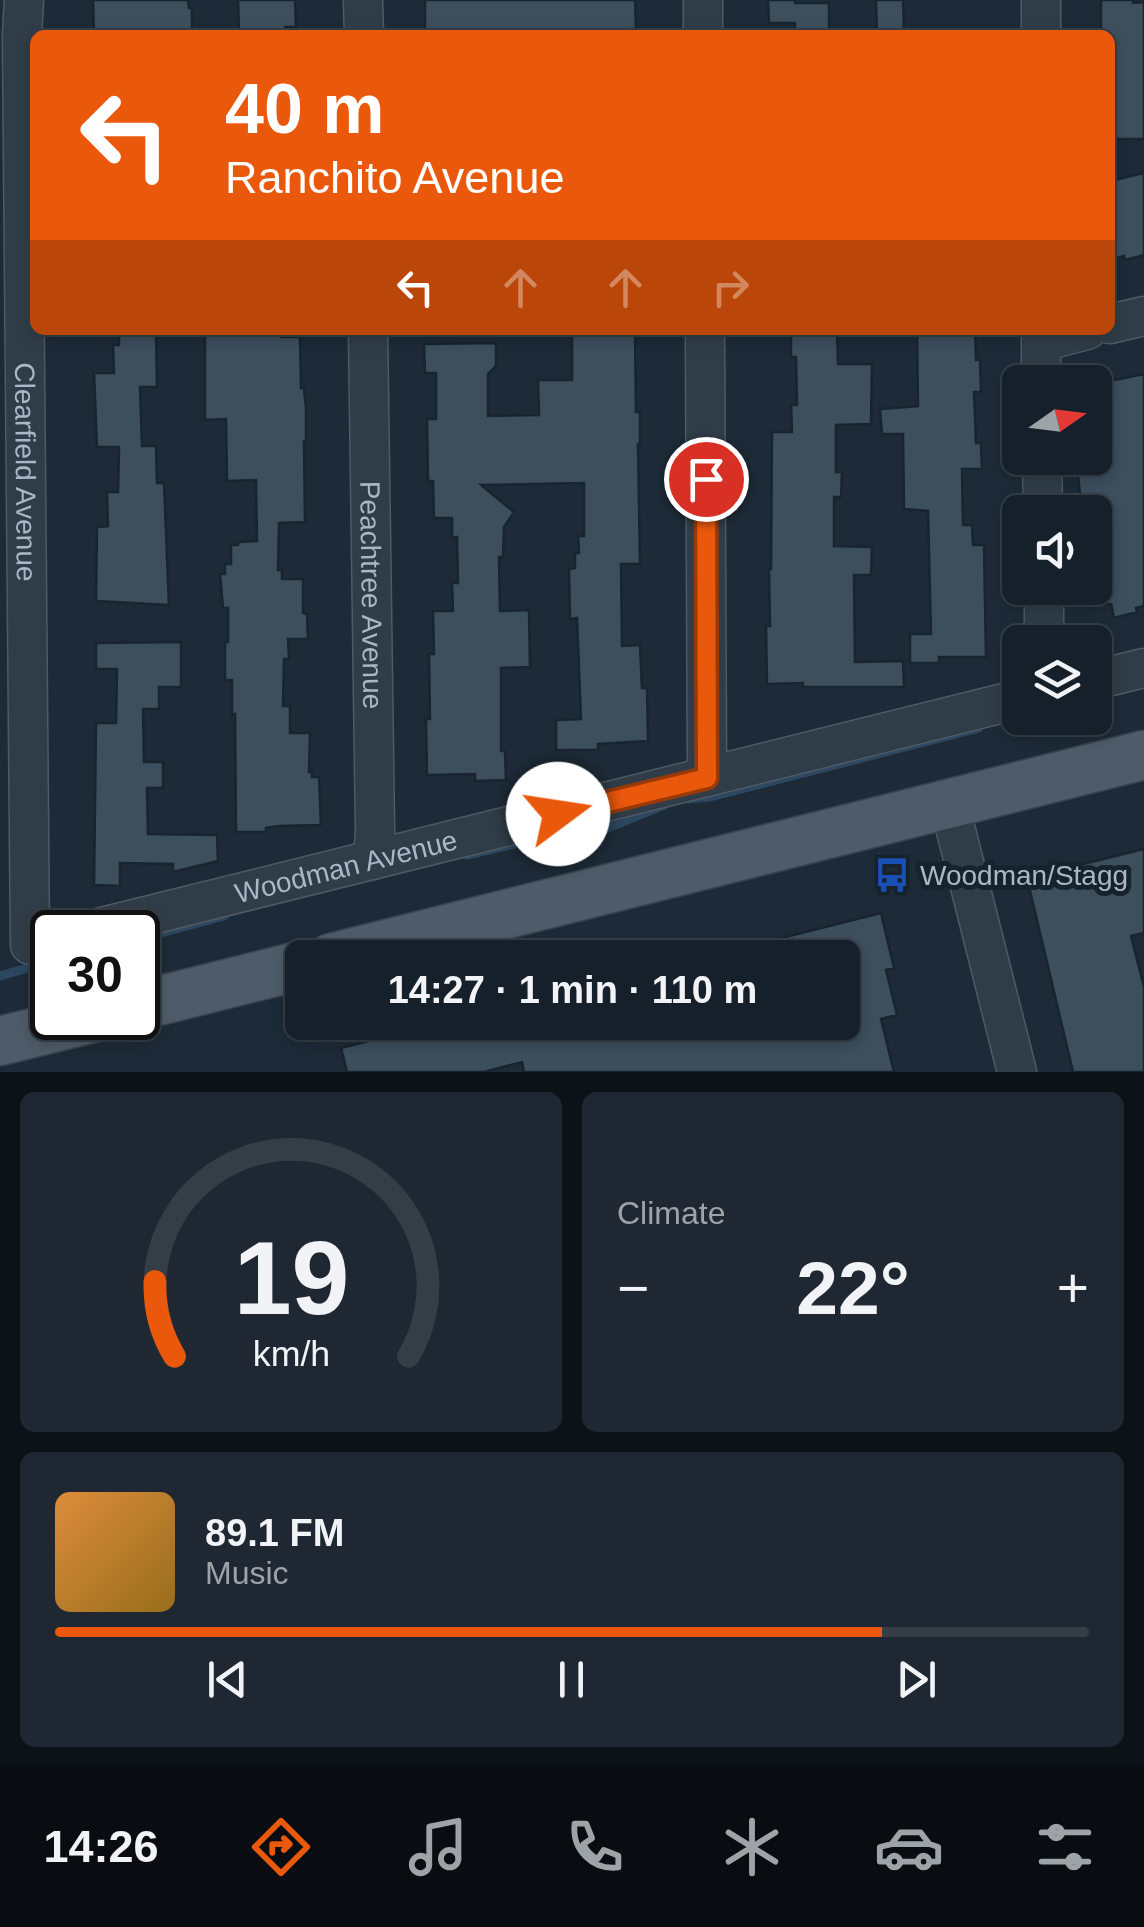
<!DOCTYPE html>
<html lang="en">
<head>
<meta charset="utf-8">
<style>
  :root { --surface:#16202a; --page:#1f2832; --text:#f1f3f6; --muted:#9ea3a8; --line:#353e47; --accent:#ea580c }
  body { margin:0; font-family:Helvetica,sans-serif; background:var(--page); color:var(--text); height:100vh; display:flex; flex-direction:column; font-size:38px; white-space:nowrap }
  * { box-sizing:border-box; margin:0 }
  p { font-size:32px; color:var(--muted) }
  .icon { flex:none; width:55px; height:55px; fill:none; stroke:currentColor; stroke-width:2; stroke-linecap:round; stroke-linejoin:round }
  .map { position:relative; height:1072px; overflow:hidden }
  .panel { display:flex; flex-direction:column; gap:20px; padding:20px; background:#0c1217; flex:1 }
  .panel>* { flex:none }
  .hud { position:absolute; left:30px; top:30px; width:1085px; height:305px; border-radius:15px; box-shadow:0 5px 15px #0003,0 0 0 2px var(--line); background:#ea580c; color:#fff; overflow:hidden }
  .needle { width:65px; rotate:76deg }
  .fabs { position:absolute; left:1002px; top:365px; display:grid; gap:20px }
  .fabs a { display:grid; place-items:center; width:110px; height:110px; border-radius:15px; background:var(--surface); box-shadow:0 5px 15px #0003,0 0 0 2px var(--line); font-size:50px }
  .speed { position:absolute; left:30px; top:910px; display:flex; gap:20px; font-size:50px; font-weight:700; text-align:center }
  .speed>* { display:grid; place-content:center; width:130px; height:130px; border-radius:50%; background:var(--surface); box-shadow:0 5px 15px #0003,0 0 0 2px var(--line); line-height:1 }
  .speed .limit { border:5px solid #111; border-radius:15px; background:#fff; color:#111 }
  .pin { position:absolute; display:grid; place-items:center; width:85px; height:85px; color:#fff; margin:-42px; border:5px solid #fff; border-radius:50%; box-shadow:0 2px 10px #0007 }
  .me { position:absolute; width:110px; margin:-55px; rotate:76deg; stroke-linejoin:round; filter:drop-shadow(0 0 8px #0008) }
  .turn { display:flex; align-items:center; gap:35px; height:210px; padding:0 30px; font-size:45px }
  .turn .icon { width:130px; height:130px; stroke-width:2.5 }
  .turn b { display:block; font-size:70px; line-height:85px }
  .lanes { display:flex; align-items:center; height:95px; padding:0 30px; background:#0003; justify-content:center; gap:50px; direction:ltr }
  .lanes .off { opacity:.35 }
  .big { font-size:75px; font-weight:700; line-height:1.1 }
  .panel .tile { flex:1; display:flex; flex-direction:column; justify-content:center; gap:15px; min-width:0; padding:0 35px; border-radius:15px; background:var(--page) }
  .panel .dial { align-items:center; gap:0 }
  .dial svg { height:260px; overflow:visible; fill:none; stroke:var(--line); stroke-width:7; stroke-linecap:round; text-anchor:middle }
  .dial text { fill:var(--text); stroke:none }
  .song { display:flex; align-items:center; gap:30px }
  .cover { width:120px; height:120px; border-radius:15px; background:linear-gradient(135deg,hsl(30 70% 55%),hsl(40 70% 35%)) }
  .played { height:10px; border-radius:5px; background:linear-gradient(90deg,var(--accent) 80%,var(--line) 80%) }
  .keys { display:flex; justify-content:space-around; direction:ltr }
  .heat { display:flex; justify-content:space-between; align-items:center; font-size:55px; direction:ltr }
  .panel .tiles { flex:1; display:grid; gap:20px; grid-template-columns:1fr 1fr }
  .tile:last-child { grid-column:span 2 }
  .trip { position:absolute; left:285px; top:940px; width:575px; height:100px; border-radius:15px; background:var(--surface); box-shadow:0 5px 15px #0003,0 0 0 2px var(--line); font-weight:700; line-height:100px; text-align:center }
  .tab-bar { display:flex; height:160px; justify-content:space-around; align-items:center; background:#090d11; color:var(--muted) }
  .tab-bar .icon { width:70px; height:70px }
  .tab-bar .active { color:var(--accent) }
  .tab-bar b { font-size:45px; color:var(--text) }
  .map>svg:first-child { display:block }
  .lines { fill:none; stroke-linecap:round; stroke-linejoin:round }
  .stream { stroke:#2c475f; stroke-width:9 }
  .building { fill:#3d4e5d; stroke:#18242e; stroke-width:2.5 }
  .minor-casing { stroke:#4e5a66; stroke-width:41 }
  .major-casing { stroke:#3a4651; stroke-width:51 }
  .minor { stroke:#303d48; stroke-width:38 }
  .major { stroke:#4e5c69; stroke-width:48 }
  .route-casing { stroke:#983908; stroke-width:25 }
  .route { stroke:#ea580c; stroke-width:18 }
  .labels { text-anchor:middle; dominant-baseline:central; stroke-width:10; stroke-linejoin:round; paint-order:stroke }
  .street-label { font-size:28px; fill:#aab7c6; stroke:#16222c }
  .poi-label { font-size:28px; fill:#aab7c6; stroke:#16222c; text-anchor:start }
</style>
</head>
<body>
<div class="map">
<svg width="1144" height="1072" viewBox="0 0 1144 1072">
  <rect width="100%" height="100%" fill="#1d2b38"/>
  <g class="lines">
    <path class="stream" d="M688,799l22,-2 269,-69
      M467,855l96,-22h32l69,-28
      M138,939l86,-23
      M0,976l52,-15"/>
  </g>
  <path class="building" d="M93,0h95l1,8h3v27h-98z
    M238,0h57l1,27h-11v5l-46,-1z
    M425,0h210l1,29h-8l1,6h-204z
    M768,0h27v3h34v32h-34v-12h-26z
    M876,0h27l1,33h-27z
    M1101,0h32v3l11,-1v137h-34v-104h-9z
    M1144,173v82l-19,5 -1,-4 -14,4v-79z
    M205,330h76v7h19l1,51h3l2,21v32h-2l1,81 -26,1 -1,47h4v9h21v34l4,1 1,25h-20l1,20h-5l-1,47h7v27h20l-1,39h3v5h7l2,48 -42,1 -13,2v4h-30l-1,-118 -3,1v-35h-7v-38h3v-34h-5l-3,-34h5v-10h6v-19h7v-3l19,-1 -1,-61 -29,1 -1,-62 -21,1z
    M572,330h63l1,82h4v32h-2l2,120h-19l1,82 18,-1 2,43h5l1,53 -50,3v6h-42v-30l25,-1 -4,-101 -7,1 -1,-50 6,-1v-15h4l-1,-17h6v-53l-103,2 33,27 -10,15 -1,30h-4l1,54 29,-1 1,57 -29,1v83h4l1,29 -31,1v-7l-48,1 -1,-56h4l-1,-65h5l-1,-43h20l-1,-28h6l-1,-46 -5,1v-20h-18l-1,-37h-5l-1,-62h9v-46h-11l-1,-29 72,-1v23l-8,8v42l51,-1 -1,-35h34z
    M791,330h46l1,34h34l-1,60 -35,1v47h6l-1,25h-7v49l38,1 -1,28h-17l1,87 48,-1 1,26h-101v-4l-36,1 -1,-58h4l-1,-57h2l1,-137h20l-1,-27h6l-1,-48h-5z
    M917,330h58l1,30 4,-1 1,33h-7l2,51h5l1,26h-20l1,56h9l1,20h11l2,112h-47v6h-29v-29h21l-3,-123 -24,-2 -1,-75h-21l-2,-25 38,-3z
    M156,331l1,56h-17l2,59h14l1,37h7l5,122 -73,-4 1,-74 11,-1 -1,-34h11l1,-45h-22l-3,-74h20l-1,-28h6v-13z
    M1144,374v232l-8,2 1,4 -23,6 -3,-14 -16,1v-104l-14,4 -3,-30 26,-21 -5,-20 5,-1 -3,-13 2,-1 -8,-35z
    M181,642v45h-22v22h-16l1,53h19v26h-16l1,46 69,1 1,26 -45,11v-8l-53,-1v23l-26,-1 2,-162h20l1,-54h-21v-26z
    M1144,849v84l-13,3 13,51v85h-71l-46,-194z
    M881,913l13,55 -8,2 11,45 -16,4 13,53h-370l-2,-10 -38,10h-137l-6,-24 103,-26h398v-64h-103l-1,-9z"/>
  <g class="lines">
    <defs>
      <g id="minor">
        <path id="s1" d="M24,0l-2,35 8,910"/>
        <path d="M363,0l1,35"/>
        <path d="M703,0v35"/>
        <path d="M1041,35v-35"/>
        <path d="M1110,324l34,-8"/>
        <path id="s2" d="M368,330l7,500 -2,30"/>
        <path d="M705,330l2,447"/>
        <path d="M1041,330v52"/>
        <path d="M1041,342l46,-12"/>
        <path d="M1042,458l1,54"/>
        <path d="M1044,588v54"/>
        <path d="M1095,680l49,-12"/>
        <path d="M949,803l68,269"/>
        <path id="s3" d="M82,932l938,-233"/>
      </g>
      <path id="major" d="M331,958l813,-203
        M138,1006l164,-41
        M0,1041l93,-23"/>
    </defs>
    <use href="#minor" class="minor-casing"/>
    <use href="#major" class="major-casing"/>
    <use href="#minor" class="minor"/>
    <use href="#major" class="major"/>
  </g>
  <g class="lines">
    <defs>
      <path id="route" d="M558,814l149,-36 -1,-299"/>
    </defs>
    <use href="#route" class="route-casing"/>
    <use href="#route" class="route"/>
  </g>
  <defs>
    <symbol id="bus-bare" viewBox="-9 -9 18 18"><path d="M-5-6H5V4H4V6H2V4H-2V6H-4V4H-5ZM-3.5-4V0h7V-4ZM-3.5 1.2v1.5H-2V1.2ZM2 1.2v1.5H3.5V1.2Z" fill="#1a4fb4" stroke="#16222c" stroke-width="2.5" paint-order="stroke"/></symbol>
  </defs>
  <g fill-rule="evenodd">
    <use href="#bus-bare" x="867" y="850" width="50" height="50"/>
  </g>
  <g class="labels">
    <g class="street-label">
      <text stroke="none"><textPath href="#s1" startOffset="472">Clearfield Avenue</textPath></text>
      <text stroke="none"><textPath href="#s2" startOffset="265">Peachtree Avenue</textPath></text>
      <text stroke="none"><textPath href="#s3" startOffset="272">Woodman Avenue</textPath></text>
    </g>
    <g class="poi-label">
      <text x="920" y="875">Woodman/Stagg</text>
    </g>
  </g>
</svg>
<div class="fabs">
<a><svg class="needle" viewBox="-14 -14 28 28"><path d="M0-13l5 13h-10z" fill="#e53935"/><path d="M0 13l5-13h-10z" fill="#9ea3a8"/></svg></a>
<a><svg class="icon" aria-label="sound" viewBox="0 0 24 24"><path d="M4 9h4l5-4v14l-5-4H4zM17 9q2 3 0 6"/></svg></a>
<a><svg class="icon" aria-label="layers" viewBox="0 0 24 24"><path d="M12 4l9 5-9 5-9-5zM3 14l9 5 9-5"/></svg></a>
</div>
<div class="speed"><div class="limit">30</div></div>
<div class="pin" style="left:706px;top:479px;background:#d93025"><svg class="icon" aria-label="arrive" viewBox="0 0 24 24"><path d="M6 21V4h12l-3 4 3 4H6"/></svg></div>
<svg class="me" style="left:558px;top:814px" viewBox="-20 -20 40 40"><circle r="19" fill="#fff"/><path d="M0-13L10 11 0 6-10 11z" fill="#ea580c"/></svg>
<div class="trip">14:27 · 1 min · 110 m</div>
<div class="hud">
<div class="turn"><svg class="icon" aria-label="left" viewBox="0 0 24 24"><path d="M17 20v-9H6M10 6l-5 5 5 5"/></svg><div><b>40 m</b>Ranchito Avenue</div></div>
<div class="lanes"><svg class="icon" aria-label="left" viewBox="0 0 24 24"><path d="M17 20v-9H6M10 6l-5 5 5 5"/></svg><svg class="icon off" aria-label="ahead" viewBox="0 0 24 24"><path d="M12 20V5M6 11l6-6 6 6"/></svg><svg class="icon off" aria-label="ahead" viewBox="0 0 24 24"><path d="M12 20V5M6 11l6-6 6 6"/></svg><svg class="icon off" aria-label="right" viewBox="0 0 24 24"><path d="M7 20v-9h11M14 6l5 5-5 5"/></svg></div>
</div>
</div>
<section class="panel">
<div class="tiles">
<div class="tile dial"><svg viewBox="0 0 100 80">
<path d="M14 69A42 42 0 1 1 86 69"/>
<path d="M14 69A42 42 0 0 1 8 46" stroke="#ea580c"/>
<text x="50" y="56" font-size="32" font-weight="700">19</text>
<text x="50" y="72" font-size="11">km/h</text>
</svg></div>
<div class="tile"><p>Climate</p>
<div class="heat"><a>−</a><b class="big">22°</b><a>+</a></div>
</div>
<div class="tile">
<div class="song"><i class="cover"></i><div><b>89.1 FM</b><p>Music</p></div></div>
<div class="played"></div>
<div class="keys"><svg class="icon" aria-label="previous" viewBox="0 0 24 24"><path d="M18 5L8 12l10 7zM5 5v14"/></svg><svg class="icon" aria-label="pause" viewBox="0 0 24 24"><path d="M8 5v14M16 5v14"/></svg><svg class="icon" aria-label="next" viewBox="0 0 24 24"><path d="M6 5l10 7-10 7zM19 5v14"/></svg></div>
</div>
</div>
</section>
<nav class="tab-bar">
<b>14:26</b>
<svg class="icon active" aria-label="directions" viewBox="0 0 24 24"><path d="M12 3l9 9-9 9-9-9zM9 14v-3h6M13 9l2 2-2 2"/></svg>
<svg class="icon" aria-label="music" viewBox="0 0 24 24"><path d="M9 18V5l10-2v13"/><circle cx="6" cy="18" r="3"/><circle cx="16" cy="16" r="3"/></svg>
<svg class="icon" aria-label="phone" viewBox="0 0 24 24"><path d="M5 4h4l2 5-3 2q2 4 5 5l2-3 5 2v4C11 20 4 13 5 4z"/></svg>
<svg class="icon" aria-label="climate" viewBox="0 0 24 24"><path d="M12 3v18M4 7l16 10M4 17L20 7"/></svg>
<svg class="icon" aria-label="car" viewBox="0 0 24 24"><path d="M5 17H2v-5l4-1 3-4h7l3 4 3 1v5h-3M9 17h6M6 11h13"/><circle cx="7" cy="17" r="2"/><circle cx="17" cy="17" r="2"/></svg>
<svg class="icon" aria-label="filters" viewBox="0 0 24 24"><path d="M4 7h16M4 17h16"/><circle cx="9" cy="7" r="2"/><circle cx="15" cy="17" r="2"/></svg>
</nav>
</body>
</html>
